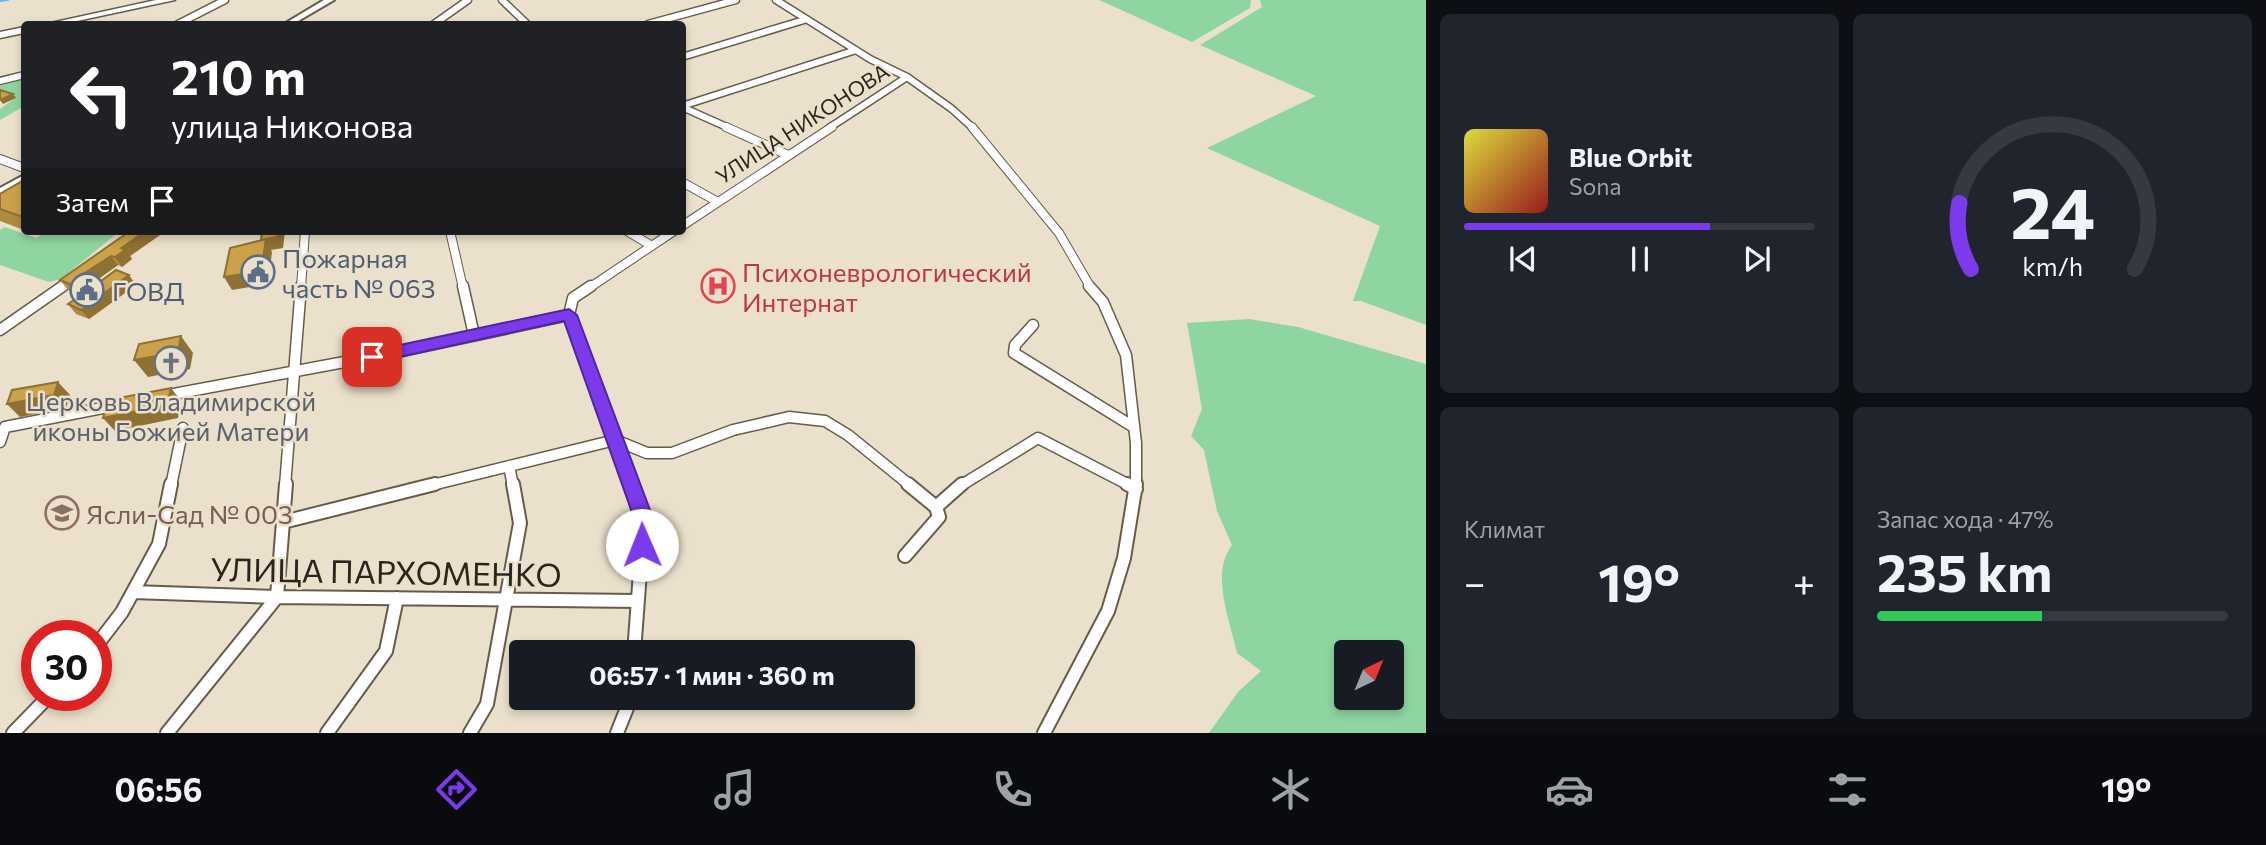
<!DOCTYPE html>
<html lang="ru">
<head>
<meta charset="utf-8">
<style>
  :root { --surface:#171b24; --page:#20242c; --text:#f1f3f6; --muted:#9ea1a6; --line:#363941; --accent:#7c3aed }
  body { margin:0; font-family:Commissioner,sans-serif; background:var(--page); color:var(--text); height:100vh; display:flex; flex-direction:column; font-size:26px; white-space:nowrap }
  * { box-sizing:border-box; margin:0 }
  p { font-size:23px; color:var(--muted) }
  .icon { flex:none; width:38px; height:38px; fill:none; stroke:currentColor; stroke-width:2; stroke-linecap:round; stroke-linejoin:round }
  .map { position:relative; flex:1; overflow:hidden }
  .sheet { display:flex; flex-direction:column; gap:14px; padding:14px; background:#0d0f14; width:840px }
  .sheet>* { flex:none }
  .hud { position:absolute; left:21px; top:21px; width:665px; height:214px; border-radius:7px; box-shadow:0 4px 10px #0003; background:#202124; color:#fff; overflow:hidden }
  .needle { width:46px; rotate:43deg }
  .tools { position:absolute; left:1334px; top:640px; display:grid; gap:14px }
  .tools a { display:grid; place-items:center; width:70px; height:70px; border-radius:7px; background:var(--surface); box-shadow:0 4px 10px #0003; font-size:35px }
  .speed { position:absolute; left:21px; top:620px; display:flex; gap:14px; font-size:35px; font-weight:700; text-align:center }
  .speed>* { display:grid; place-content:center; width:91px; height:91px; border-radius:50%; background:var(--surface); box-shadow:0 4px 10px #0003; line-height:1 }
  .speed .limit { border:10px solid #d22; background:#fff; color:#111 }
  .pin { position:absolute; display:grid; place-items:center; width:60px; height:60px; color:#fff; margin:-30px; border-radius:14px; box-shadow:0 4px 10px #0006 }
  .me { position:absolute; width:77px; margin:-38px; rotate:359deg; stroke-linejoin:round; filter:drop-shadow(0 0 5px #0008) }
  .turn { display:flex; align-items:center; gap:24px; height:147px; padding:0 35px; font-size:32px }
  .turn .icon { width:91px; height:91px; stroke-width:2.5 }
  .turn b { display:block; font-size:49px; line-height:60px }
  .then { display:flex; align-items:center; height:66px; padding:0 35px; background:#0003; gap:14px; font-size:26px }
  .big { font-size:52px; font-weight:700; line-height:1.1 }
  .sheet .widget { flex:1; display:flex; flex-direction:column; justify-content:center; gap:10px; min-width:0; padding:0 24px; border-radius:10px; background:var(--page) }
  .sheet .dial { align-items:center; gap:0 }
  .dial svg { height:182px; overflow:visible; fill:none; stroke:var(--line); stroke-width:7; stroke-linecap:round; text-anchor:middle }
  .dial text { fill:var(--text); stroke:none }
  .song { display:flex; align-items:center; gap:21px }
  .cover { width:84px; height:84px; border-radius:10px; background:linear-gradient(135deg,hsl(60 70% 55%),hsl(0 70% 35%)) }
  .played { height:7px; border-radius:4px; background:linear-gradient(90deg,var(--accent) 70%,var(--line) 70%) }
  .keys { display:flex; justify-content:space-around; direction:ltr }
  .heat { display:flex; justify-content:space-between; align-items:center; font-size:38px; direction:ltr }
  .charge { height:10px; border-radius:5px; background:linear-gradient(90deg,#34c759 47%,var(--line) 0) }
  .sheet .tiles { flex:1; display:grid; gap:14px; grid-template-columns:repeat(2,1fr) }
  .trip { position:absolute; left:509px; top:640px; width:406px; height:70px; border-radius:7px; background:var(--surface); box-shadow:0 4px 10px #0003; font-weight:700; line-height:70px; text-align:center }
  .tab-bar { display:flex; height:112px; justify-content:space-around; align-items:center; background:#090b0e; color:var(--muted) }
  .tab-bar .icon { width:49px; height:49px }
  .tab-bar .current { color:var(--accent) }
  .tab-bar b { font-size:32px; color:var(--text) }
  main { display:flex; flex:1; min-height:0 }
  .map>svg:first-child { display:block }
  .green { fill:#8fd5a1; fill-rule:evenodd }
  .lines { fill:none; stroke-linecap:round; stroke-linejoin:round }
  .stream { stroke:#64b7f2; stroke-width:2 }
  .minor-far3-casing { stroke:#655c4a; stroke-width:9 }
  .minor-far2-casing { stroke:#655c4a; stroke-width:10 }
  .minor-far1-casing { stroke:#655c4a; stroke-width:13 }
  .minor-casing { stroke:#655c4a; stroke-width:16 }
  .secondary-casing { stroke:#655c4a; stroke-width:4 }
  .primary-casing { stroke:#655c4a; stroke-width:3 }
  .minor-far3 { stroke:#fff; stroke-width:6 }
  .minor-far2 { stroke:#fff; stroke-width:8 }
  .minor-far1 { stroke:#fff; stroke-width:10 }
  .minor { stroke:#fff; stroke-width:12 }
  .secondary { fill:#fff; fill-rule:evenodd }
  .primary { fill:#fff; fill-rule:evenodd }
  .wall { fill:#af8b3f }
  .shaded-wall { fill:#8e7133 }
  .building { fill:#cba249; stroke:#8e7133; stroke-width:2 }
  .route { fill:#7c3aed; stroke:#51269a; stroke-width:2 }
  .labels { text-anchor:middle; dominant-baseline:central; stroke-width:5; stroke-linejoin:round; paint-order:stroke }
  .far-street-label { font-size:21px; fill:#2a261e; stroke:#ebe0cb }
  .service-label { font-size:26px; fill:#4e5e75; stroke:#ebe0cb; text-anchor:start }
  .health-label { font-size:26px; fill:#be3a42; stroke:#ebe0cb; text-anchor:start }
  .worship-label { font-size:26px; fill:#5b616d; stroke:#ebe0cb }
  .education-label { font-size:26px; fill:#785e54; stroke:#ebe0cb; text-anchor:start }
  .near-street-label { font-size:32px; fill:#2a261e; stroke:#ebe0cb }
</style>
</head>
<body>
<main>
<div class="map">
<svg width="1426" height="733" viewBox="0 0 1426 733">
  <rect width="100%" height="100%" fill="#ebe0cb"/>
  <path class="green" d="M1099,0h152l-1,8 -58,34z
    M1260,0h166v325l-65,-24h-8l27,-75 -173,-78 109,-52 -116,-51 62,-38z
    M24,79v27l-24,14v-11l15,-11 -15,-5v-7z
    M5,227l31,11 11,-7h73l-59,48 -12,3 -49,-17v-35z
    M1249,319l49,8 128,37v369h-217l29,-41 23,-21 -24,-18c-7,-32 -27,-79 -5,-108l-15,-34 -13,-61 -13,-14 11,-27 -15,-86zM1346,653h45v45h-45z"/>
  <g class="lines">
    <path class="stream" d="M0,1l8,-1"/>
    <defs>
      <path id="minor-far3" d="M502,0l25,24
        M776,0l94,59 37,18 45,32 21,19
        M178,24l47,-24
        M434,24l34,-24
        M648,24l88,-24
        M682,57l122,-37
        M0,81l24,-6
        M682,106l174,-56
        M682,107l47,21
        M829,128l78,-51"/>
      <path id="minor-far2" d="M726,127l62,28
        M972,127l87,106 32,55
        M0,159l24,9
        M682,182l36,20
        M682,226l150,-99
        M450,231l13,57
        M627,231l25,15
        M60,288l14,-10
        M301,288l4,-57
        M589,288l85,-57"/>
      <path id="minor-far1" d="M463,286l11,49
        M1089,286l14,16 23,53 10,88v43
        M569,315l63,171
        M1033,325l-18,20 -1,8 118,73
        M0,330l63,-44
        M163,396l235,-44 171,-37 4,-17 18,-12
        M5,427l113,-22
        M0,442l5,-15
        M509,466l4,20
        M171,486l12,-58
        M285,486l16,-200
        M428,486l187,-46 32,13h25l61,-23 56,-13 36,4 23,14 63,51
        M960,486l78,-48 93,48"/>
      <path id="minor" d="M632,484l12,34 -10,135
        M908,484l28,23 26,-23
        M1127,484l9,5
        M283,522l152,-38
        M905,556l34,-39 -3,-10
        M133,592l144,5 360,4
        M96,646l26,-34 37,-68 12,-60
        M13,733l37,-38
        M167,733l110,-136 9,-113
        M327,733l59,-82 11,-53
        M470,733l17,-29 33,-181 -7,-39
        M617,733l14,-35
        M1044,733l64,-122 16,-53 12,-74"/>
      <path id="secondary" d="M324,0h10l-41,24h-9z
        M24,175v7l-24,14v-8z"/>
      <path id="primary" d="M156,0h19l-112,24h-17z
        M24,27v6l-24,5v-6z"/>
    </defs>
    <use href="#minor-far3" class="minor-far3-casing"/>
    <use href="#minor-far2" class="minor-far2-casing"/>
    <use href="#minor-far1" class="minor-far1-casing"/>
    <use href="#minor" class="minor-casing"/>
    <use href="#secondary" class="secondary-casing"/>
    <use href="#primary" class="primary-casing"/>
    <use href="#minor-far3" class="minor-far3"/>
    <use href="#minor-far2" class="minor-far2"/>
    <use href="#minor-far1" class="minor-far1"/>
    <use href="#minor" class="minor"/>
    <use href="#secondary" class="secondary"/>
    <use href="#primary" class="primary"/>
  </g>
  <path class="wall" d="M24,180v50l-24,-9v-27z
    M130,231h27l3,4 -30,21 2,3 -10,8 -4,-2 -21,15 39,5 -47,34 -13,-5 -8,-10 13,-9 -13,-5 -8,-10z"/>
  <path class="shaded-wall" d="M13,94l3,4 -13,6 -3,-4z
    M24,213v9l-4,-6z
    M146,231h11l3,4 -30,21 2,3 -10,8 -7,-10 6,-9z
    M278,231h7l-2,17 -12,2 1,2 -4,32 -36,6 -8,-13 37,-37z
    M111,256l7,9 -27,19 -8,-10z
    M129,275l7,10 -47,34 -8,-9z
    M181,336l12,17 -3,16 -42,8 -14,-17z
    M58,382l12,13 -4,13 -46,9 -13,-13z
    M171,388l10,13 -3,17 -63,13 -12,-13z"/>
  <path class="building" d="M0,90l13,4 -13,6z
    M24,180v33l-4,3 -20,-7v-15z
    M130,231h16l-25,17 4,2 -10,7 -4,-1 -28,18 18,7 15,-11 13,5 -48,35 -13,-6 19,-13 -27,-11z
    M262,231h16l-1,6 -16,3z
    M266,239l-5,32 -37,6 6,-29z
    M181,336l-3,16 -44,8 5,-16z
    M58,382l-4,13 -47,9 5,-14z
    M171,388l-4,17 -64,13 5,-18z"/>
  <path class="route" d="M569,309l8,6 76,203 -5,34 -6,2 -7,-2 -3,-7 2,-27 -70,-197 -192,42 -8,-6 8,-6z"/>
  <defs>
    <symbol id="civic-ring" viewBox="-11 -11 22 22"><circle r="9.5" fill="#ebe0cb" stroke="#5c6f8a" stroke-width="1.5"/><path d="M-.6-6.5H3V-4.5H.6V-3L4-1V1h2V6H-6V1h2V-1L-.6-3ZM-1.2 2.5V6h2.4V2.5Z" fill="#5c6f8a"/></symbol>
    <symbol id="hospital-ring" viewBox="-11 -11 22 22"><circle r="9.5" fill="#ebe0cb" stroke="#e0444e" stroke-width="1.5"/><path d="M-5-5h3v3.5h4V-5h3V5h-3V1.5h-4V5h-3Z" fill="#e0444e"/></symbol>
    <symbol id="church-ring" viewBox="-11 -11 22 22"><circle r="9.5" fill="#ebe0cb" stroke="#6b7280" stroke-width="1.5"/><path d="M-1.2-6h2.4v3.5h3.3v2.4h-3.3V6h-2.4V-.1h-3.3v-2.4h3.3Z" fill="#6b7280"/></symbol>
    <symbol id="school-ring" viewBox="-11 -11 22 22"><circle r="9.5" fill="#ebe0cb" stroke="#8d6e63" stroke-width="1.5"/><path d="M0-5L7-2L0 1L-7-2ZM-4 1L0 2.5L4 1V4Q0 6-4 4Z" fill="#8d6e63"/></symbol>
  </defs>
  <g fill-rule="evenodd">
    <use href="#civic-ring" x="239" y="253" width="38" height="38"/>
    <use href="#hospital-ring" x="699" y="267" width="38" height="38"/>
    <use href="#civic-ring" x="68" y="271" width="38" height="38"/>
    <use href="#church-ring" x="152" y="344" width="38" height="38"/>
    <use href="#school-ring" x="43" y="494" width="38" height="38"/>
  </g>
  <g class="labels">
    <g class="far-street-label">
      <text transform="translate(802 123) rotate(-33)">УЛИЦА НИКОНОВА</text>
    </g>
    <g class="service-label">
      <text x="282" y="257">Пожарная<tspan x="282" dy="30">часть № 063</tspan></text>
      <text x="112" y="290">ГОВД</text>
    </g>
    <g class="health-label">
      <text x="742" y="271">Психоневрологический<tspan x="742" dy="30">Интернат</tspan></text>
    </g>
    <g class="worship-label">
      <text x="171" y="400">Церковь Владимирской<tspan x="171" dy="30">иконы Божией Матери</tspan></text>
    </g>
    <g class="education-label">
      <text x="86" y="513">Ясли-Сад № 003</text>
    </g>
    <g class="near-street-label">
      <text transform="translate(386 571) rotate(1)">УЛИЦА ПАРХОМЕНКО</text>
    </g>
  </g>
</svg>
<div class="tools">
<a><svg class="needle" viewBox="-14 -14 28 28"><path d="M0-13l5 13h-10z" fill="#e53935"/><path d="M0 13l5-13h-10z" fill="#9ea1a6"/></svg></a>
</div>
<div class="speed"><div class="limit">30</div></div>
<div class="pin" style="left:372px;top:357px;background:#d93025"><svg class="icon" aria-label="arrive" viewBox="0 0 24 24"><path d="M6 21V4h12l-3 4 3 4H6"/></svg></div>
<svg class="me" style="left:642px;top:545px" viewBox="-20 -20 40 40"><circle r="19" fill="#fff"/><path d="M0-13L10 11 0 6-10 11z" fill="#7c3aed"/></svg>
<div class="trip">06:57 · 1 мин · 360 m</div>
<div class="hud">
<div class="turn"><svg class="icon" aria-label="left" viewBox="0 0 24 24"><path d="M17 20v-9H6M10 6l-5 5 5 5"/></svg><div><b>210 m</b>улица Никонова</div></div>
<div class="then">Затем<svg class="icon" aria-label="arrive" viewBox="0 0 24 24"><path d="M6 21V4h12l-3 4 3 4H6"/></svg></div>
</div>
</div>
<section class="sheet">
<div class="tiles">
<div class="widget">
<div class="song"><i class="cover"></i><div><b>Blue Orbit</b><p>Sona</p></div></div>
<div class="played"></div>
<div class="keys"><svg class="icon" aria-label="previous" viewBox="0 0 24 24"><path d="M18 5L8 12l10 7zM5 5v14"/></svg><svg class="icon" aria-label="pause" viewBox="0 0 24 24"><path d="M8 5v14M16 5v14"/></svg><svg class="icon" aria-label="next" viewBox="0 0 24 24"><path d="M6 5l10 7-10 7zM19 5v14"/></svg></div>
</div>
<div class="widget dial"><svg viewBox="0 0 100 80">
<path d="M14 69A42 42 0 1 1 86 69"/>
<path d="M14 69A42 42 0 0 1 9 40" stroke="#7c3aed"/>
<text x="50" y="56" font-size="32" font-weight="700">24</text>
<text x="50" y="72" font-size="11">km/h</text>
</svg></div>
<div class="widget"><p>Климат</p>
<div class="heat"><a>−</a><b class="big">19°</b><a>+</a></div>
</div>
<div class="widget"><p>Запас хода · 47%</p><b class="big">235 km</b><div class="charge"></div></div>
</div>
</section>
</main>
<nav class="tab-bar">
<b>06:56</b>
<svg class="icon current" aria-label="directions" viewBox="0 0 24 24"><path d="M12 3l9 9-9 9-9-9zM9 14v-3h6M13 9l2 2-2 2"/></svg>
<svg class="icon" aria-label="music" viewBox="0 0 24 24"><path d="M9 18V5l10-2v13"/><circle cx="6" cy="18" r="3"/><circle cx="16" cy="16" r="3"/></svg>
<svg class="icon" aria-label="phone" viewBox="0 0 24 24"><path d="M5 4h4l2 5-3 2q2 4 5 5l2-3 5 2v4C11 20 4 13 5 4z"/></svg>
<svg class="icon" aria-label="climate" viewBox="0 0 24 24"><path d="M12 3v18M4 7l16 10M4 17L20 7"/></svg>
<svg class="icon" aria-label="car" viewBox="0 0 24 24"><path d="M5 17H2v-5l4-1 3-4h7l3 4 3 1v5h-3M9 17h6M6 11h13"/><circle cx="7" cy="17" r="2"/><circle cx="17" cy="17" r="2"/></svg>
<svg class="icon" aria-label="filters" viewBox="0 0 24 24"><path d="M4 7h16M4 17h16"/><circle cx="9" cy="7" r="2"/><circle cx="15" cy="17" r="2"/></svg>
<b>19°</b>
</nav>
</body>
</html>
